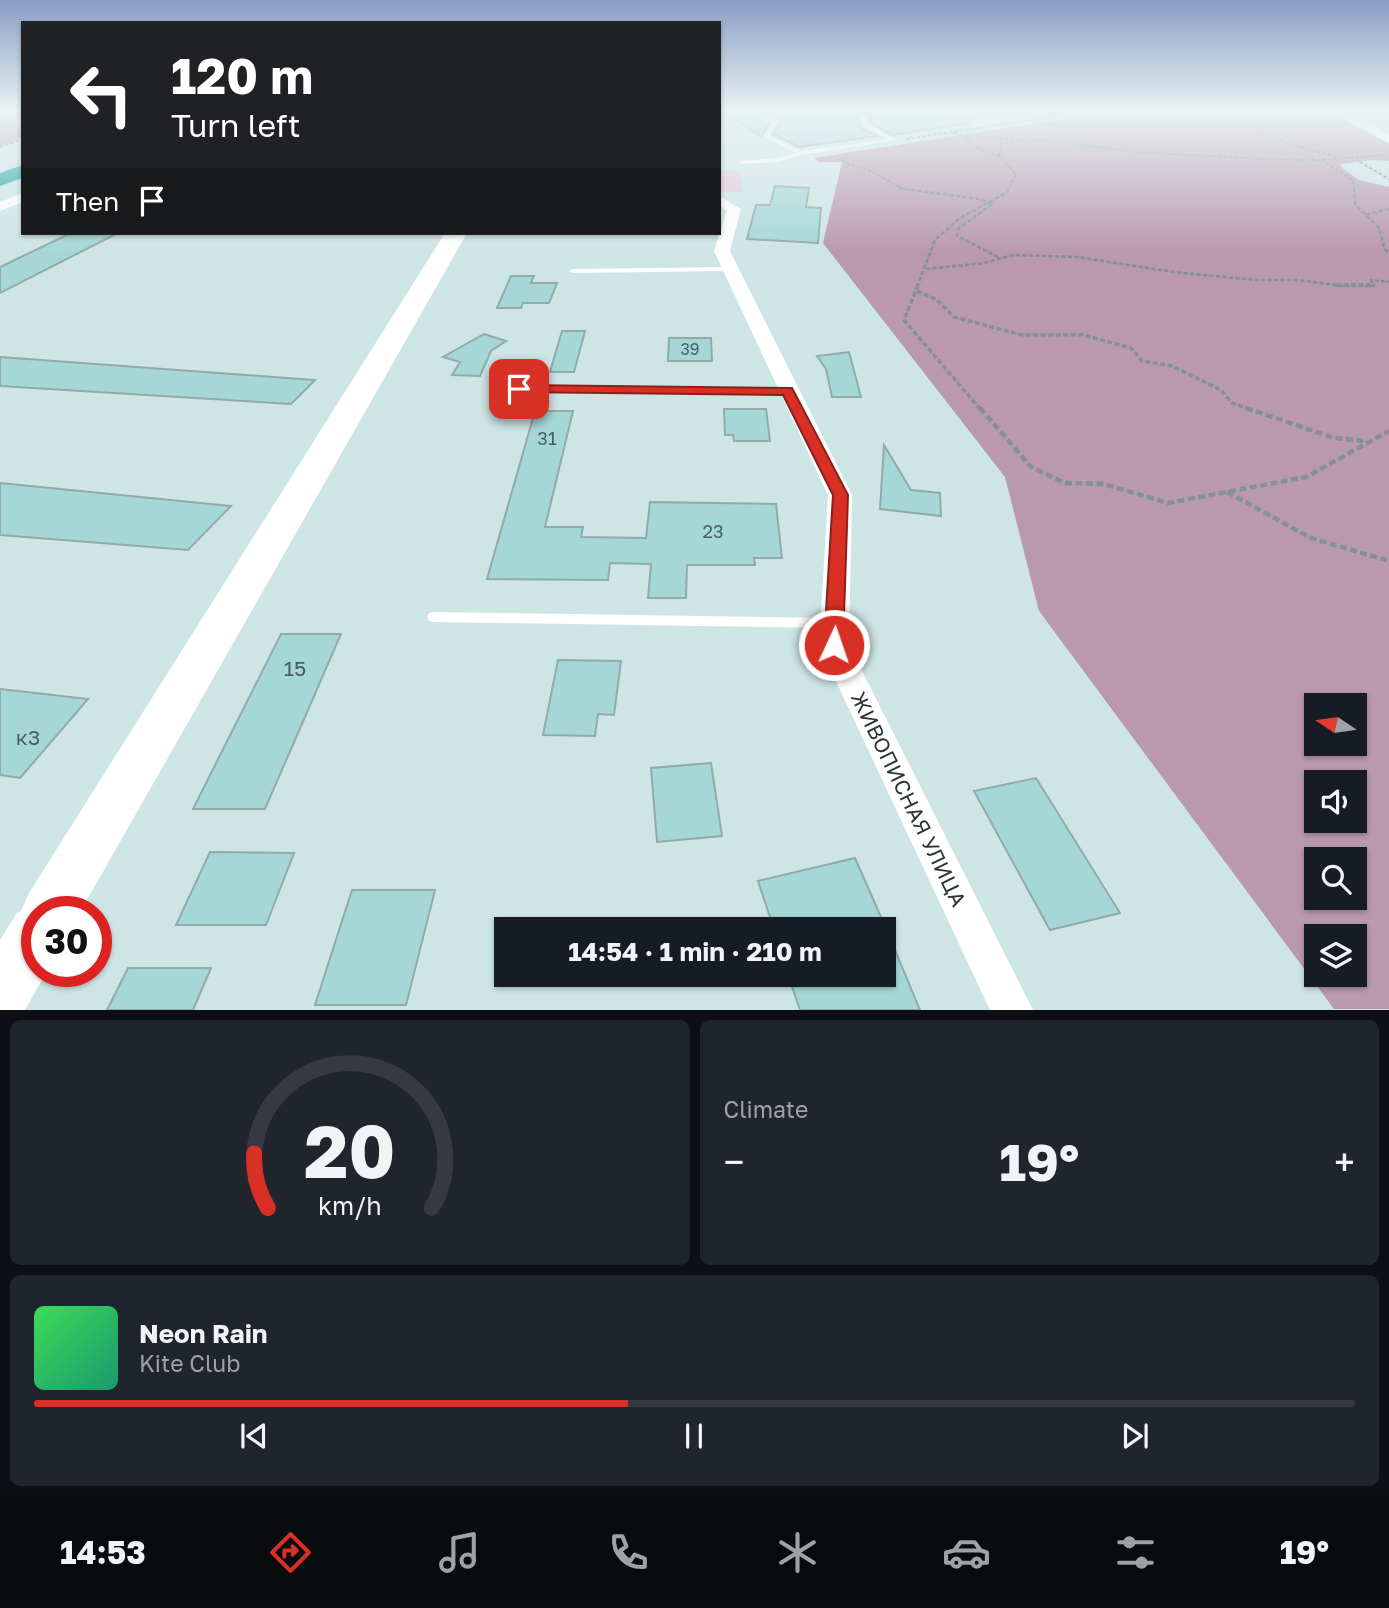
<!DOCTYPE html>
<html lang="en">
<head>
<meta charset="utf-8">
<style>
  :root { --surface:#171b24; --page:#20242c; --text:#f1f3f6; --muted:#9ea1a6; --line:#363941; --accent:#d93025 }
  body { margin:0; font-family:"Golos Text",sans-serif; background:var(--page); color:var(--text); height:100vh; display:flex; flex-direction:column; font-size:26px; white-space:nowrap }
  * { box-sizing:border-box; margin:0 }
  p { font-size:23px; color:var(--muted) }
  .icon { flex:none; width:38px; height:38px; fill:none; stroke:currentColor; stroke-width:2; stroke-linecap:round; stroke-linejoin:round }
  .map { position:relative; height:1010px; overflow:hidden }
  .drawer { display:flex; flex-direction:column; gap:10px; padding:10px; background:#0d0f14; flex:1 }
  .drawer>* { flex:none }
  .hud { position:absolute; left:21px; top:21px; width:700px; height:214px; border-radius:0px; box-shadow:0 2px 5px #0004; background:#202124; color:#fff; overflow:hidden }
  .needle { width:46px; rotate:283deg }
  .buttons { position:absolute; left:1304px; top:693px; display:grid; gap:14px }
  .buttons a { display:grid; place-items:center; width:63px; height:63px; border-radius:0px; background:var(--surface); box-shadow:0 2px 5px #0004; font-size:35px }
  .speed { position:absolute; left:21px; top:896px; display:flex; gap:14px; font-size:35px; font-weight:700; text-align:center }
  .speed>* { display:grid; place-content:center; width:91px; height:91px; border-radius:50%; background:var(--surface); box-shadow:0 2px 5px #0004; line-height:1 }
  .speed .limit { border:10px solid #d22; background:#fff; color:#111 }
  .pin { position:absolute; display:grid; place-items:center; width:60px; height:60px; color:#fff; margin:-30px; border-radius:14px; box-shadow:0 4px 10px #0006 }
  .me { position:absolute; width:77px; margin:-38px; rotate:3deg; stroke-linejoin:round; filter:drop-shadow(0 0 5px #0008) }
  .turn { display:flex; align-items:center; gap:24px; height:147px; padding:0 35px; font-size:32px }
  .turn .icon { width:91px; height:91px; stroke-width:2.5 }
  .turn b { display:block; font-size:49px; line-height:60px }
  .then { display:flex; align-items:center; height:66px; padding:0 35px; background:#0003; gap:14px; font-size:26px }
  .big { font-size:52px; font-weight:700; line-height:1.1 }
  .drawer .card { flex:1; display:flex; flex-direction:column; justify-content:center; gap:10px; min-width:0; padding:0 24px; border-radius:10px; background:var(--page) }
  .drawer .dial { align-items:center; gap:0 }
  .dial svg { height:182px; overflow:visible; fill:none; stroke:var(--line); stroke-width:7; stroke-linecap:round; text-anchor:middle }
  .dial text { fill:var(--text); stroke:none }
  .song { display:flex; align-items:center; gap:21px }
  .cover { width:84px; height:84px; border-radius:10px; background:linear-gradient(135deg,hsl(130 70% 55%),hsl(160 70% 35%)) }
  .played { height:7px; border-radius:4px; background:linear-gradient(90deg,var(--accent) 45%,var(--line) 45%) }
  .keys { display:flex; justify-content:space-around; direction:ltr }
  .heat { display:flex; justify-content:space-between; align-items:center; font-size:38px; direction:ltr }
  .drawer .tiles { flex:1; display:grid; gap:10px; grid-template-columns:1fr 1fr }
  .card:last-child { grid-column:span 2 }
  .trip { position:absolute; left:494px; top:917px; width:402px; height:70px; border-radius:0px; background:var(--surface); box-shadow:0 2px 5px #0004; font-weight:700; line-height:70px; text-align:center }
  .dock { display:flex; height:112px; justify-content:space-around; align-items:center; background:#090b0e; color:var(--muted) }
  .dock .icon { width:49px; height:49px }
  .dock .on { color:var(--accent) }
  .dock b { font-size:32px; color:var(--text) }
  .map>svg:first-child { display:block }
  .green { fill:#e1c7d7 }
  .forest { fill:#ba98ad; fill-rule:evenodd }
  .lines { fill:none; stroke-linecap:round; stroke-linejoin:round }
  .stream { stroke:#9d7c90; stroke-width:3.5 }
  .building { fill:#a6d7d7; stroke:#93aaaa; stroke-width:2 }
  .path-far3 { stroke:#829292; stroke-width:2; stroke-dasharray:3.5 2; stroke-linecap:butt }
  .path-far2 { stroke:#829292; stroke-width:2.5; stroke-dasharray:4.5 2; stroke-linecap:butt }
  .path-far1 { stroke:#829292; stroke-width:3.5; stroke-dasharray:5 2.5; stroke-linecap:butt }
  .path { stroke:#829292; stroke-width:4.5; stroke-dasharray:7 3.5; stroke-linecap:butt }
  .lane { fill:#fff; fill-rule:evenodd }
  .street { fill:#fff; fill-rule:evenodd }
  .secondary { fill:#fff; fill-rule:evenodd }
  .highway { fill:#16a3a5; fill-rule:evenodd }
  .route { fill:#d93025; stroke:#8d1f18; stroke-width:2 }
  .labels { text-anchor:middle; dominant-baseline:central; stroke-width:7; stroke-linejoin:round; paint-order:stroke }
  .far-number-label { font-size:16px; fill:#4a5e5e }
  .number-label { font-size:18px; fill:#4a5e5e }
  .near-number-label { font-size:21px; fill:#4a5e5e }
  .street-label { font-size:21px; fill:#2c3535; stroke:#fff }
</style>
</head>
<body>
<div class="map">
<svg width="1389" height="1010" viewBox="0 0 1389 1010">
  <rect width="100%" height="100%" fill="#cee5e5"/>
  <path class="green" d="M719,171h21l2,21h-23z"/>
  <path class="forest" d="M0,112h23v25l-23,10z
    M1110,112h220l59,32v17c-13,-2 -33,1 -48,3v3l18,13 30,7v822h-55l-295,-398 -34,-134 -182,-234 19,-81h-23l-5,-4zM1316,705h38v39h-38zM1316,782h38v39h-38zM1316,859h38v39h-38zM1316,936h38v39h-38z"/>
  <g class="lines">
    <path class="stream" d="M0,113l5,-1"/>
  </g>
  <path class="building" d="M792,112h54l13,8 2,8 16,8 -78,11 -26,-13 8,-13 -12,-7z
    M863,112h108l1,11 -80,12 -23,-13v-6z
    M754,116l15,8 -8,12 -29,-18z
    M775,186l34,2 -3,19 15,1 -3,35 -71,-4 9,-34h14z
    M71,233h47l-118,60v-26z
    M511,276h23l-3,7h26l-8,20h-26l-2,5h-24z
    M562,331h23l-11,41h-24z
    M484,334l22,7 -15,10 -11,25 -28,-1 8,-13 -17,-5z
    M669,338h42l1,23h-44z
    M849,352l12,45h-29l-6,-28 -9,-13z
    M0,357l315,23 -24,24 -291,-18z
    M724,409h42l4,32h-36l-1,-6h-8z
    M535,411h38l-28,116h38l-2,10 65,1 4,-36 126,2 6,54h-28l1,7h-68l-1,33h-38l3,-34 -41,-1 -2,17 -121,-1z
    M884,445l27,45 29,3 1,23 -61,-7z
    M0,483l231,23 -43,44 -188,-15z
    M281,634h60l-76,175h-72z
    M558,660l63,1 -7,54 -16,-1 -3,22 -52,-1z
    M0,689l88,10 -68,79 -20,-3z
    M711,763l11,73 -65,6 -6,-74z
    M1036,778l84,135 -70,17 -76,-139z
    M210,852l84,1 -28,72h-90z
    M855,858l29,66 36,86h-120l-12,-35h96v-46h-110l-16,-48z
    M352,890h83l-29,115h-91z
    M128,968h83l-18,42h-86z"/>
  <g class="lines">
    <path class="path-far3" d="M954,133l11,4 9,10 25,9 17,18 -8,16
      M966,137l77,3 95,12 120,7 62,1 66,-5
      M906,139l176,-27
      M0,147l23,-8
      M999,156l2,-12 16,-3
      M1336,157l-60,-17 -30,-16 94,5
      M1357,157l3,5 29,17
      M842,160c8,6 13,5 21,8 18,6 29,19 48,22
      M1321,160l32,20 1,10"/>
    <path class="path-far2" d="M898,188l82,11 13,5 -34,24 -2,8 41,21
      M1354,188l1,16 24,24 6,22 4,2
      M1366,215l23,-6
      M926,269l58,-6 29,-8 64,2 97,15 81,8h43l45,6h31l-3,-6 18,2
      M917,287l18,-47 25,-22 46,-25 3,-5"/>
    <path class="path-far1" d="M918,285l-14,35 77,90
      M1336,285h38
      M917,291l20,9 17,17 68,18h61l48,13 11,13 30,5 49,24 11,13 19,7"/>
    <path class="path" d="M980,408l51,59 34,16 39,1 64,19 138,-26 83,-46
      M1246,408l88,30 33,3
      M1227,492l84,46 78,23"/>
    <path class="lane" d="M752,112h7l19,10 -9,13 32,16 87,-12 -26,-13 -1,-8 -13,-6h8l10,4 1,8 30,16 -96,15 -22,7 -38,2 -2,-3 39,-3 17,-5 -31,-17 9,-13z
      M1351,112l38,1v4l-35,-3z
      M731,267l4,2 -1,2 -161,2 -4,-2 4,-2z
      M519,386l269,2 5,3 -5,3 -273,-3 -1,-2z
      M434,612l401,6 5,1 2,4 -2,4 -5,1 -401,-6 -5,-1 -2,-4 2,-4z"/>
    <path class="street" d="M1336,112h13l40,23v8z
      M23,193v9l-23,9v-9z
      M719,196l22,13 -11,42 122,244 -3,150 184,365h-43l-171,-365 9,-150 -114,-244 13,-41 -8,-4z"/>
    <path class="secondary" d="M719,112h15l-2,3 -13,2z
      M445,233h22l-387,679h-43v59h10l-22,39h-25v-70l17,-27 4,-2 8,-18z"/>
    <path class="highway" d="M23,165v13l-23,8v-13z"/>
  </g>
  <linearGradient id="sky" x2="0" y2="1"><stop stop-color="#8a9ec5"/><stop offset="0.44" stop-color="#e9f3f3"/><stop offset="1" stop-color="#e9f3f3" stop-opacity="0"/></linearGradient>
  <rect width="1389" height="253" fill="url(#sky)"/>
  <path class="route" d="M519,385l273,3 56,107 -5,150 -3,5h-13l-3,-5 9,-150 -50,-100 -269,-3 -2,-3z"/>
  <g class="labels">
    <g class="far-number-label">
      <text x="690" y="349">39</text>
    </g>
    <g class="number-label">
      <text x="547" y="438">31</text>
      <text x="713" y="531">23</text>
    </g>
    <g class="near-number-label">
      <text x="295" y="668">15</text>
      <text x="28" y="737">к3</text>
    </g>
    <g class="street-label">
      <text transform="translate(909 799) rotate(64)">ЖИВОПИСНАЯ УЛИЦА</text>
    </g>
  </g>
</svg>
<div class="buttons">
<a><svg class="needle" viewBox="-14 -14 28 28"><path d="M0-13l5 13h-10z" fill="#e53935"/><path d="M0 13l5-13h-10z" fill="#9ea1a6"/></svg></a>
<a><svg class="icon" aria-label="sound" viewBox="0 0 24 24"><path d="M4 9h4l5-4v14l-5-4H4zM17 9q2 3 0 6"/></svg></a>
<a><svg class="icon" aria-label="search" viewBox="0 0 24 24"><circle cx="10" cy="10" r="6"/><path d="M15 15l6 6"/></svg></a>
<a><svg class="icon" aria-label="layers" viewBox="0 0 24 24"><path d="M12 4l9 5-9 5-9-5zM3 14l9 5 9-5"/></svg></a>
</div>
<div class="speed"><div class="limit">30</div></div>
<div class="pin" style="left:519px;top:389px;background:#d93025"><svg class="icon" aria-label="arrive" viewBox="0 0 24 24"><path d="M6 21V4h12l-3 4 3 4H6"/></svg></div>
<svg class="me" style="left:834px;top:645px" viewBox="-20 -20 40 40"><circle r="17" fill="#d93025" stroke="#fff" stroke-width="3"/><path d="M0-11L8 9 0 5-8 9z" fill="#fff"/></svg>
<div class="trip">14:54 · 1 min · 210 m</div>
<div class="hud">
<div class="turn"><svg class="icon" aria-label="left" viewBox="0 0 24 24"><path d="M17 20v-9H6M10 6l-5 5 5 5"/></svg><div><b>120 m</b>Turn left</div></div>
<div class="then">Then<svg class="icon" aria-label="arrive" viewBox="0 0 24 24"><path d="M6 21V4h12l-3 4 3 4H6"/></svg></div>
</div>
</div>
<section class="drawer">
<div class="tiles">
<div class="card dial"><svg viewBox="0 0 100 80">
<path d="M14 69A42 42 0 1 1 86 69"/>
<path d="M14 69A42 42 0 0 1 8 45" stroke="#d93025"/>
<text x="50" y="56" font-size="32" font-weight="700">20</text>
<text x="50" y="72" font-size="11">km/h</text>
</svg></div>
<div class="card"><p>Climate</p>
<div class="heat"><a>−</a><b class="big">19°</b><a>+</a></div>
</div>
<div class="card">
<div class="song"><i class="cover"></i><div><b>Neon Rain</b><p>Kite Club</p></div></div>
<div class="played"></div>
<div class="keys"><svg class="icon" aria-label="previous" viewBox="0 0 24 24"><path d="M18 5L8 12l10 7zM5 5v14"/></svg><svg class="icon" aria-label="pause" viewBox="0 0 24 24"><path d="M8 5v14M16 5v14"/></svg><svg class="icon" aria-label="next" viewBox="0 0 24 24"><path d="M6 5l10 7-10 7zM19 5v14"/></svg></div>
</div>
</div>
</section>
<nav class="dock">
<b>14:53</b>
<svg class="icon on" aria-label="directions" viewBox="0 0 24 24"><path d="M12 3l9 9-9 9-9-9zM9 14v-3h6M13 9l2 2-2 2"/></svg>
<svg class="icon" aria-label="music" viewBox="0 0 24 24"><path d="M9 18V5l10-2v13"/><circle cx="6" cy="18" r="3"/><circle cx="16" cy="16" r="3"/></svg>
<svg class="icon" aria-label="phone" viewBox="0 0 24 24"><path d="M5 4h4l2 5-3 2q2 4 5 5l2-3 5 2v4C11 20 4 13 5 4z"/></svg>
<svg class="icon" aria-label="climate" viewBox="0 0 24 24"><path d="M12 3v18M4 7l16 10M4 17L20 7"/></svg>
<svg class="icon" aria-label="car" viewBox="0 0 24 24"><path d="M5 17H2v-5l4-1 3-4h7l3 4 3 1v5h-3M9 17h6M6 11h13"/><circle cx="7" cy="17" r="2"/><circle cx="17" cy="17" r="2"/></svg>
<svg class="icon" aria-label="filters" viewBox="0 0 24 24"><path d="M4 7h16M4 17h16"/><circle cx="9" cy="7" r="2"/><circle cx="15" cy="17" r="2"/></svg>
<b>19°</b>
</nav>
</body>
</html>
